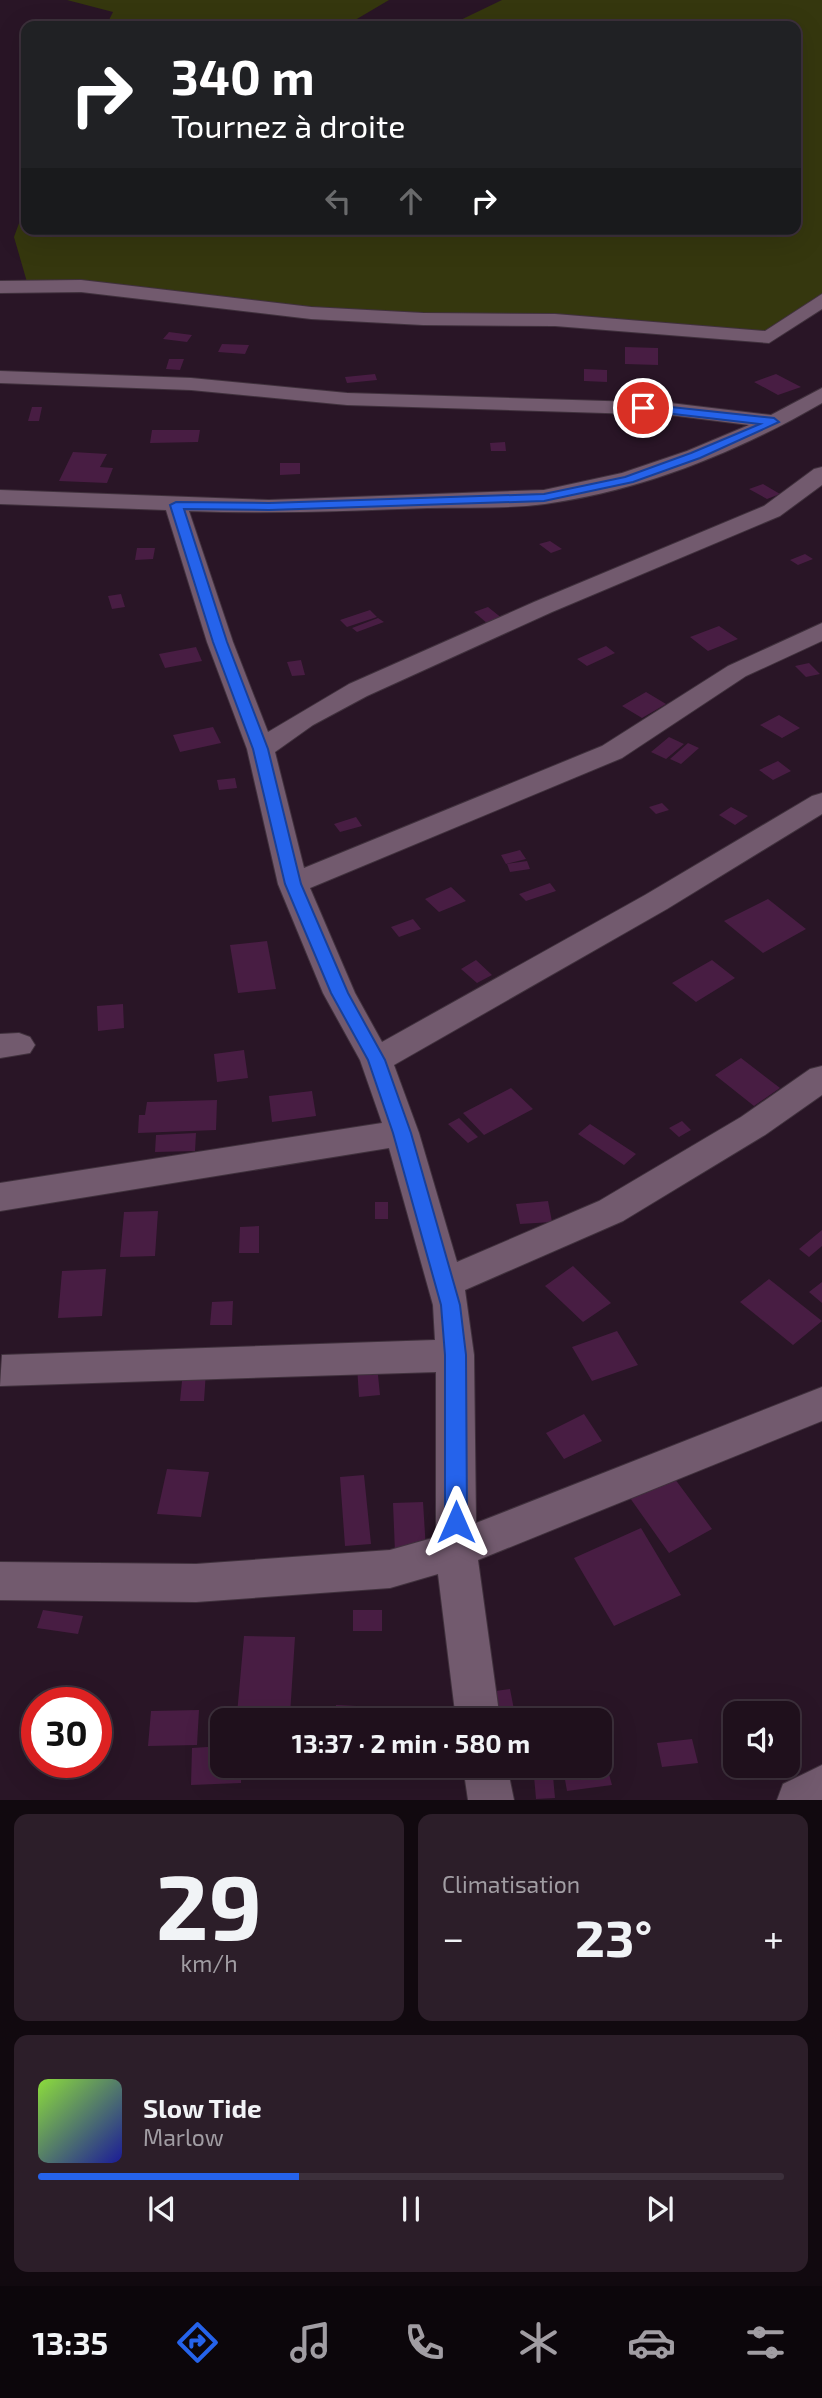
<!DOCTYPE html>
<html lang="fr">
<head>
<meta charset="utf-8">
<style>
  :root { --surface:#1f101c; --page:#2c1e29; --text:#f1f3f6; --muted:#a19da3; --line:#3c303b; --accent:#2563eb }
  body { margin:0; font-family:"Exo 2",sans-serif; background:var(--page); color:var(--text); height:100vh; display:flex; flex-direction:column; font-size:26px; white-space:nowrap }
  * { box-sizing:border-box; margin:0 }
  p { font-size:23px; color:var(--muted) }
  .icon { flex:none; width:38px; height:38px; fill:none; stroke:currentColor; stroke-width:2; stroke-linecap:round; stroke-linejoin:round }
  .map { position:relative; height:1800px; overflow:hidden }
  .sheet { display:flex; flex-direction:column; gap:14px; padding:14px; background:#11090f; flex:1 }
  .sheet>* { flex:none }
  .top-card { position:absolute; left:21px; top:21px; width:780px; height:214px; border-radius:14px; box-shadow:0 7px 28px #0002,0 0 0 2px var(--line); background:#202124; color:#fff; overflow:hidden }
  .controls { position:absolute; left:723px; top:1701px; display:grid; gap:14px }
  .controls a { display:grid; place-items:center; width:77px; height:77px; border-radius:14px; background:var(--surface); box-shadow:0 7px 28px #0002,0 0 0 2px var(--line); font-size:35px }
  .speed { position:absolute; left:21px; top:1687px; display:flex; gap:14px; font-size:35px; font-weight:700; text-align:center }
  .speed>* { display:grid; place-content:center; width:91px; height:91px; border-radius:50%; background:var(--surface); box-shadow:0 7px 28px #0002,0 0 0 2px var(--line); line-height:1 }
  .speed .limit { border:10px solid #d22; background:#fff; color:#111 }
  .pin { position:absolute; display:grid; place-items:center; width:60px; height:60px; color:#fff; margin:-30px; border:4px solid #fff; border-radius:50%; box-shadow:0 2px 7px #0007 }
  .me { position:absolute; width:77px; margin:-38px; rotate:0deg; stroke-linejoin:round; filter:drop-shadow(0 0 5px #0008) }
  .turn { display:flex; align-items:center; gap:24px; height:147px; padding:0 35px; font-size:32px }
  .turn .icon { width:91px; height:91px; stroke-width:2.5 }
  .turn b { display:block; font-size:49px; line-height:60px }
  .lanes { display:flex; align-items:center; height:66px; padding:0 35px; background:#0003; justify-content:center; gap:35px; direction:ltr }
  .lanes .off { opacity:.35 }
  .big { font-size:52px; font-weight:700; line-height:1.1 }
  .sheet .card { flex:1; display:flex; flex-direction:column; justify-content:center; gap:10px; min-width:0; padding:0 24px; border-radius:14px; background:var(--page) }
  .sheet .dial { align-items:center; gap:0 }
  .dial b { font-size:91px; line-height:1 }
  .song { display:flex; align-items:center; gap:21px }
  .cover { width:84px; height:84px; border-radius:10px; background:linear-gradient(135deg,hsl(90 70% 55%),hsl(240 70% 35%)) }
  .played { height:7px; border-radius:4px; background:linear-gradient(90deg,var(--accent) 35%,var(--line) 35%) }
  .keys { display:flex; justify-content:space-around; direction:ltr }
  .heat { display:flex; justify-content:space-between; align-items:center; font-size:38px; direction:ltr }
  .sheet .tiles { flex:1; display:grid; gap:14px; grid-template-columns:1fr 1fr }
  .card:last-child { grid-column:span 2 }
  .trip { position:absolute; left:210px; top:1708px; width:402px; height:70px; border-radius:14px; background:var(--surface); box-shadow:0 7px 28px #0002,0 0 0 2px var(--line); font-weight:700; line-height:70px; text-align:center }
  .tabs { display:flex; height:112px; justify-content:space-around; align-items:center; background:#0c060b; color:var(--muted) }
  .tabs .icon { width:49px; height:49px }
  .tabs .on { color:var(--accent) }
  .tabs b { font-size:32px; color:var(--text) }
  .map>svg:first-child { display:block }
  .green { fill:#35370e }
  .building { fill:#481d43 }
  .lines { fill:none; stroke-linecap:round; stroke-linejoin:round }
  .street-casing { stroke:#40313d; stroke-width:2 }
  .street { fill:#725a6e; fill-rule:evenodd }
  .route { fill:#2563eb; stroke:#184099; stroke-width:2 }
</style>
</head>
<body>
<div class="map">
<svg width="822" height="1800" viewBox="0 0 822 1800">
  <rect width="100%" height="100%" fill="#291526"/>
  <path class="green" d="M67,0h322l-44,26h-239l7,-14z
    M502,0h320v298l-53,37 -490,-22 -214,-26 -36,2 -15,-52 12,-33v25h770v-203h-348z"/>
  <path class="building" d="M169,332l23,3 -5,7 -24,-3z
    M222,344l27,1 -4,9 -27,-2z
    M625,347l33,1v17l-33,-1z
    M169,359h15l-4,11 -14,-1z
    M584,369l23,1v12l-23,-1z
    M375,374l2,6 -30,3 -2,-6z
    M776,374l25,13 -23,8 -24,-13z
    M32,407h10l-3,14h-11z
    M152,430h48l-2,12 -48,1z
    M505,442l1,9h-15l-1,-8z
    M73,452l34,2 -7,13 13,1 -6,15 -48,-2z
    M280,463h20v11l-20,1z
    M763,484l17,10 -13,5 -18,-10z
    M550,541l12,8 -11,4 -12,-9z
    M137,548h18l-2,11 -18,1z
    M805,554l8,5 -15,6 -8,-5z
    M121,594l4,13 -13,2 -4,-13z
    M488,607l15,12 -15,5 -14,-12z
    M370,610l7,7 -30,10 -7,-7z
    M378,618l6,4 -27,10 -5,-4z
    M719,626l19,13 -30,12 -18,-14z
    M606,646l9,7 -28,13 -10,-7z
    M196,647l6,14 -37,7 -6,-14z
    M301,660l4,15 -13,1 -5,-14z
    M809,663l11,11 -14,3 -11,-11z
    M646,692l20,12 -24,14 -20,-12z
    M779,715l21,13 -18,10 -22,-13z
    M213,727l8,16 -41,9 -7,-17z
    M669,737l15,7 -18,15 -15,-7z
    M688,743l11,5 -18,16 -11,-5z
    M778,761l13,10 -18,9 -14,-10z
    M235,778l2,10 -18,2 -2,-10z
    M662,803l7,7 -13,4 -7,-7z
    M731,807l17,9 -13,9 -16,-10z
    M356,817l6,9 -22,6 -6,-8z
    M520,850l6,9 -20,5 -5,-9z
    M527,861l3,8 -20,3 -3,-8z
    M550,883l6,8 -30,10 -7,-7z
    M451,887l15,14 -27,11 -14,-13z
    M768,899l38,30 -43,24 -39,-32z
    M413,919l8,10 -22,8 -8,-10z
    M267,941l9,48 -38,4 -8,-48z
    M476,960l16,15 -15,8 -16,-14z
    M712,960l23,18 -39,24 -24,-19z
    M123,1004l1,24 -26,3 -1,-25z
    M244,1050l4,28 -31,4 -3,-28z
    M741,1058l39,30 -26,18 -39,-31z
    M511,1088l22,21 -49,26 -21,-22z
    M312,1091l4,25 -44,6 -3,-26z
    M217,1100l-1,30 -78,3 1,-18h6l2,-13z
    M459,1118l19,19 -10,6 -20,-19z
    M682,1121l9,9 -12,7 -10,-9z
    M590,1124l46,30 -12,11 -46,-31z
    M196,1133l-1,18 -40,1 1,-17z
    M548,1201l4,21 -32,2 -4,-20z
    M375,1202h13v17h-13z
    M158,1211l-3,45 -35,1 4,-45z
    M259,1226v27h-20l1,-26z
    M822,1230v16l-13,11 -10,-8z
    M573,1266l38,37 -28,19 -38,-36z
    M106,1269l-4,47 -44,2 4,-47z
    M769,1279l53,42 -29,24 -53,-43z
    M822,1282v21l-13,-11z
    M233,1301l-1,24h-22l2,-23z
    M617,1331l21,34 -46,16 -20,-34z
    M377,1365l3,30 -21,2 -2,-31z
    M183,1371h23l-2,30h-24z
    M584,1414l18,27 -38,18 -18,-26z
    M167,1469l42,3 -8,45 -44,-3z
    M364,1475l7,69 -26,2 -5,-69z
    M672,1475l40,54 -43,24 -39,-55z
    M423,1502l3,48 -31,2 -2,-49z
    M641,1528l40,67 -67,31 -40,-68z
    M43,1610l40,6 -5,18 -41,-6z
    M353,1610h29v21h-29z
    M244,1636l51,1 -5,78 -53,-1z
    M510,1689l6,31h-23l-5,-28z
    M759,1703l6,10h-32z
    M336,1705l41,2 -1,13h-41z
    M199,1710l-2,35 -49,1 3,-35z
    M692,1739l6,24 -36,4 -5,-24z
    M222,1746v20h19v17l-50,2 1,-37z
    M607,1767l5,18 -45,6 -3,-17z
    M534,1776h19l2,22 -19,1z"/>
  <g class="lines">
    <defs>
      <path id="street" d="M81,280l230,27 112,6 132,1 210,17 57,-37v15l-53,34 -214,-17 -132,-1 -112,-6 -230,-27 -81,1v-12z
        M0,371l191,7 156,15 323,10 101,12 51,-27v15c-84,49 -181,88 -277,101 -38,5 -79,3 -117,4 -80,3 -159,6 -239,3l44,131 35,90 81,-48 185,-82 230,-96 50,-37 8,-2v18l-42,31 -228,96 -185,84 -54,29 -38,27 29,116 298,-122 126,-80 94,-43v18l-76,35 -124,82 -312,130 45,105 27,49 263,-147 167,-99 10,-3v21l-155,95 -273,156 25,68 38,129 142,-61 142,-84 69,-48 12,-3v29l-57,40 -142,86 -158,69 9,65 2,168 346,-136v34l-344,139 22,160h-44l-18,-146 -48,14 -194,14 -196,-2v-38l196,2 194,-14 46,-13v-165l-436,14 2,-31 433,-15 -2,-35 -44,-157 -389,63v-28l382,-60 -22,-63 -37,-67 -45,-109 -31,-135 -40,-107 -41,-132 -166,-6v-14l269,10 275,-10 78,-17 65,-22 62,-26 -79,-10 -323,-10 -156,-15 -191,-7z
        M19,1033l11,4 5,8 -5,8 -30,5v-24z
        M822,1765v35h-45l6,-16z
        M463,1766h44l7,34h-46z"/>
    </defs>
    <use href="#street" class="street-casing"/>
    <use href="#street" class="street"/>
  </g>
  <path class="route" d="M643,404l131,14 5,4 -79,36 -67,24 -89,19 -275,9 -85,-1 43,133 41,107 33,135 47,109 37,67 26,73 49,172 6,50 1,167 -3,7 -8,3 -8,-3 -3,-7v-167l-4,-50 -48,-172 -25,-73 -37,-67 -46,-109 -32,-135 -40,-107 -43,-137 6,-3 93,1 275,-9 81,-17 66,-24 69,-29 -121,-14v-5z"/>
</svg>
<div class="controls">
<a><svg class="icon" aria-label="sound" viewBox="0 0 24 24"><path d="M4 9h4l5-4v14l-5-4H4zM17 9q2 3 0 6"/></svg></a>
</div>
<div class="speed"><div class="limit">30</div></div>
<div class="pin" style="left:643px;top:408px;background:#d93025"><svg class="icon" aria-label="arrive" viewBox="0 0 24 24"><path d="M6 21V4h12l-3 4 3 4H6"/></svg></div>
<svg class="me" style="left:456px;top:1522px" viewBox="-20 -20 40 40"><path d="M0-17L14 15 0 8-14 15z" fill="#2563eb" stroke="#fff" stroke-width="4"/></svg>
<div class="trip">13:37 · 2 min · 580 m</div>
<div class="top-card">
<div class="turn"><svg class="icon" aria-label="right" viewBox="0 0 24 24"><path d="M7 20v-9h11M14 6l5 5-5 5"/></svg><div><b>340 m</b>Tournez à droite</div></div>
<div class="lanes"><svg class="icon off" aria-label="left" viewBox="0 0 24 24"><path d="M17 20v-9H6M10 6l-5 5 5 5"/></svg><svg class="icon off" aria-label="ahead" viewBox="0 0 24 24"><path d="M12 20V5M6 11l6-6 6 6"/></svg><svg class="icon" aria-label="right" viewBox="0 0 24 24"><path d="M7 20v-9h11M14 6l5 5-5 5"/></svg></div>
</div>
</div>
<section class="sheet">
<div class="tiles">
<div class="card dial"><b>29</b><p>km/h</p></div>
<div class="card"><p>Climatisation</p>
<div class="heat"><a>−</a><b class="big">23°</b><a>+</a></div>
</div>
<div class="card">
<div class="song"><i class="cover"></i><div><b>Slow Tide</b><p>Marlow</p></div></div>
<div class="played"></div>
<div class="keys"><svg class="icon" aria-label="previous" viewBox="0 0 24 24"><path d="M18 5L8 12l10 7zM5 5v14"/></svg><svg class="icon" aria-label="pause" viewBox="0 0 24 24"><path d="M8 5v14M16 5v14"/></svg><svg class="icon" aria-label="next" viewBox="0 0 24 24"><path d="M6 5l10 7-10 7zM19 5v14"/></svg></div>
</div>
</div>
</section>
<nav class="tabs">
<b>13:35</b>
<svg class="icon on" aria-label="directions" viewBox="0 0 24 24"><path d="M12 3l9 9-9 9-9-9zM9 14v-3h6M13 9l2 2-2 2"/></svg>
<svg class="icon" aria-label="music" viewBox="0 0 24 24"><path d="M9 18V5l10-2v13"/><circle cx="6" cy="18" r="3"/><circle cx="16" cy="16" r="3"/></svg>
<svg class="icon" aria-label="phone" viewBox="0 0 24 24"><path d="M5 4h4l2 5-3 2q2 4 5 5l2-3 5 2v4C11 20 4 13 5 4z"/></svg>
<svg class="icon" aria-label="climate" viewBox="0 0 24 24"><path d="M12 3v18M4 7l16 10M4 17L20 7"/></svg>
<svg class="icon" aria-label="car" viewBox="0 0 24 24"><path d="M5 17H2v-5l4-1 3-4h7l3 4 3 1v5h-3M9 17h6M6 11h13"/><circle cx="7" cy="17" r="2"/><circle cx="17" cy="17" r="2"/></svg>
<svg class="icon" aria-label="filters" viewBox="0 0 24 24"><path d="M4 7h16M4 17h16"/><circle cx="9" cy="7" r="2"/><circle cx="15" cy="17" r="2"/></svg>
</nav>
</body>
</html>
